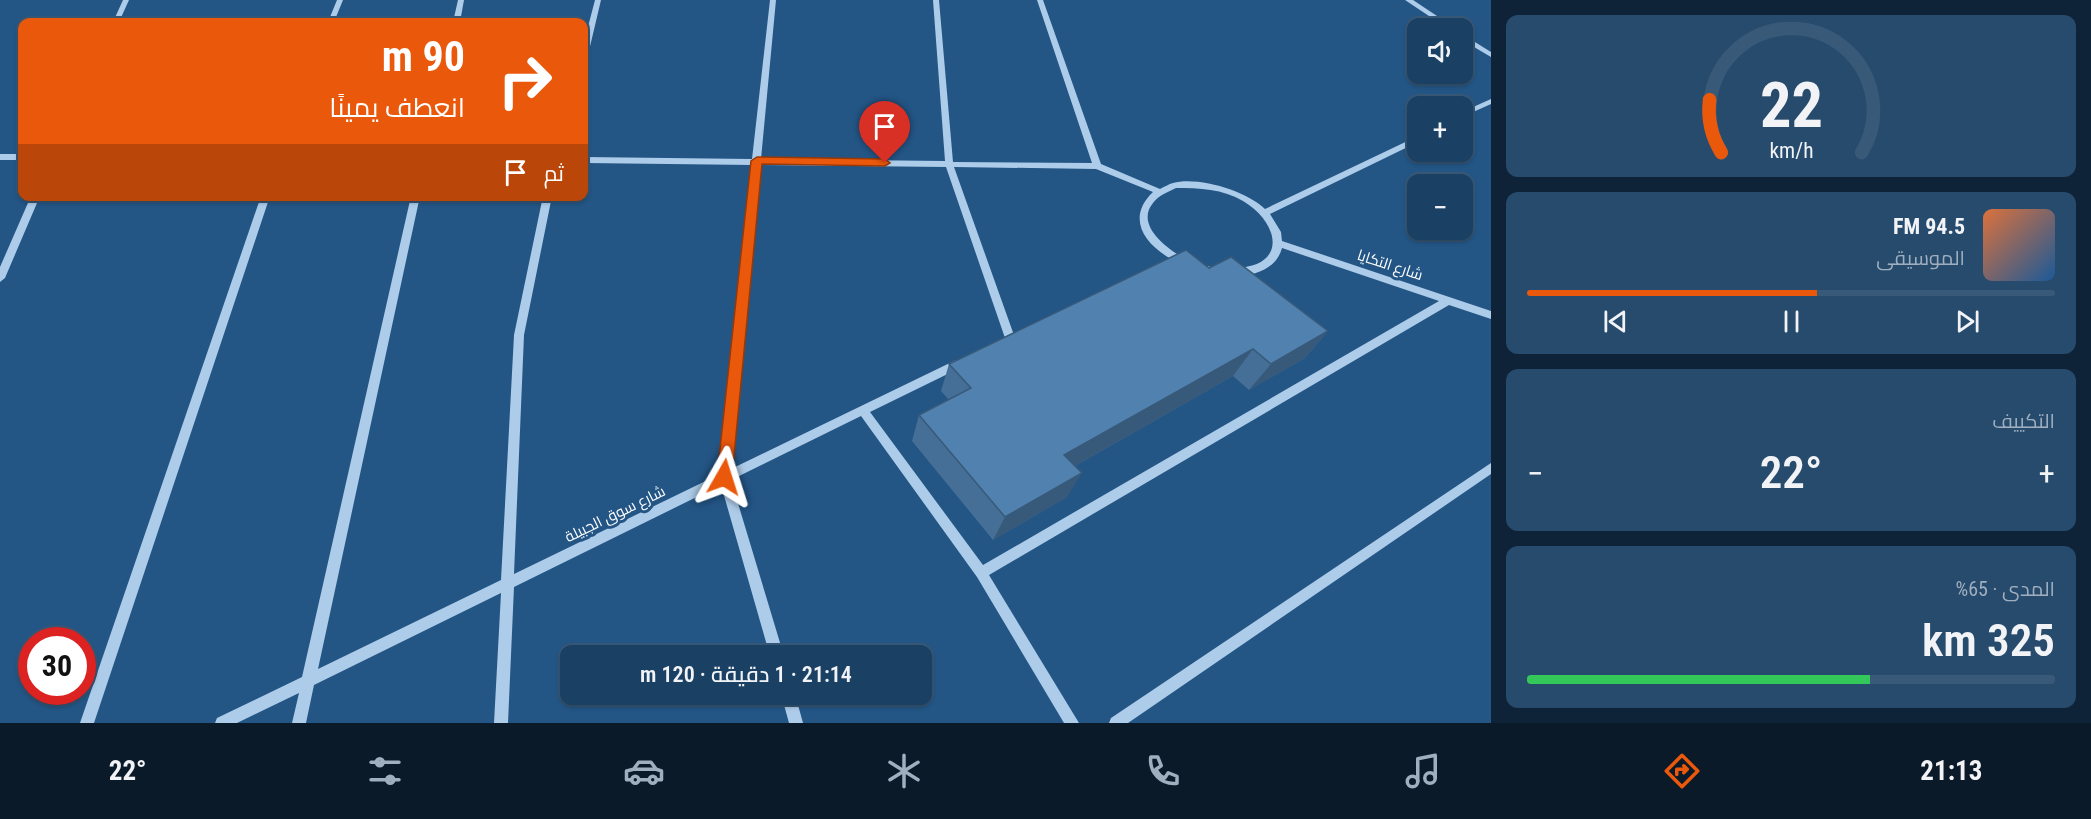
<!DOCTYPE html>
<html lang="ar">
<head>
<meta charset="utf-8">
<style>
  :root { --surface:#1a4064; --page:#274b6d; --text:#f1f3f6; --muted:#9fafbf; --line:#385978; --accent:#ea580c }
  body { margin:0; font-family:"Roboto Condensed",Cairo,sans-serif; background:var(--page); color:var(--text); direction:rtl; height:100vh; display:flex; flex-direction:column; font-size:22px; white-space:nowrap }
  * { box-sizing:border-box; margin:0 }
  p { font-size:20px; color:var(--muted) }
  .icon { flex:none; width:33px; height:33px; fill:none; stroke:currentColor; stroke-width:2; stroke-linecap:round; stroke-linejoin:round }
  .map { position:relative; flex:1; overflow:hidden; direction:ltr }
  .details { display:flex; flex-direction:column; gap:15px; padding:15px; background:#0e2337; width:600px }
  .details>* { flex:none }
  .top-card { position:absolute; left:18px; top:18px; width:570px; height:183px; border-radius:12px; box-shadow:0 2px 4px #0004,0 0 0 2px var(--line); direction:rtl; background:#ea580c; color:#fff; overflow:hidden }
  .buttons { position:absolute; left:1407px; top:18px; display:grid; gap:12px }
  .buttons a { display:grid; place-items:center; width:66px; height:66px; border-radius:12px; background:var(--surface); box-shadow:0 2px 4px #0004,0 0 0 2px var(--line); font-size:30px }
  .speed { position:absolute; left:18px; top:627px; display:flex; gap:12px; font-size:30px; font-weight:700; text-align:center }
  .speed>* { display:grid; place-content:center; width:78px; height:78px; border-radius:50%; background:var(--surface); box-shadow:0 2px 4px #0004,0 0 0 2px var(--line); line-height:1 }
  .speed .limit { border:9px solid #d22; background:#fff; color:#111 }
  .pin { position:absolute; display:grid; place-items:center; width:51px; height:51px; color:#fff; margin:-62px -26px; border-radius:50% 50% 50% 0; rotate:-45deg; box-shadow:0 0 6px #0007 }
  .pin .icon { rotate:45deg }
  .me { position:absolute; width:66px; margin:-33px; rotate:6deg; stroke-linejoin:round; filter:drop-shadow(0 0 4px #0008) }
  .turn { display:flex; align-items:center; gap:21px; height:126px; padding:0 24px; font-size:27px }
  .turn .icon { width:78px; height:78px; stroke-width:2.5 }
  .turn b { display:block; font-size:42px; line-height:51px }
  .then { display:flex; align-items:center; height:57px; padding:0 24px; background:#0003; gap:12px; font-size:22px }
  .big { font-size:45px; font-weight:600; line-height:1.1 }
  .details .widget { flex:1; display:flex; flex-direction:column; justify-content:center; gap:9px; min-width:0; padding:0 21px; border-radius:12px; background:var(--page) }
  .details .dial { align-items:center; gap:0 }
  .dial svg { height:156px; overflow:visible; fill:none; stroke:var(--line); stroke-width:7; stroke-linecap:round; text-anchor:middle }
  .dial text { fill:var(--text); stroke:none }
  .song { display:flex; align-items:center; gap:18px }
  .cover { width:72px; height:72px; border-radius:9px; background:linear-gradient(135deg,hsl(20 70% 55%),hsl(210 70% 35%)) }
  .played { height:6px; border-radius:3px; background:linear-gradient(90deg,var(--accent) 55%,var(--line) 55%) }
  .keys { display:flex; justify-content:space-around; direction:ltr }
  .heat { display:flex; justify-content:space-between; align-items:center; font-size:33px; direction:ltr }
  .charge { height:9px; border-radius:4px; background:linear-gradient(90deg,#34c759 65%,var(--line) 0) }
  .trip { position:absolute; left:560px; top:645px; width:372px; height:60px; border-radius:12px; background:var(--surface); box-shadow:0 2px 4px #0004,0 0 0 2px var(--line); font-weight:600; line-height:60px; text-align:center; direction:rtl }
  .tabs { display:flex; height:96px; justify-content:space-around; align-items:center; background:#0a1a28; color:var(--muted) }
  .tabs .icon { width:42px; height:42px }
  .tabs .on { color:var(--accent) }
  .tabs b { font-size:27px; color:var(--text) }
  main { display:flex; flex:1; min-height:0 }
  .map>svg:first-child { display:block }
  .lines { fill:none; stroke-linecap:round; stroke-linejoin:round }
  .minor { fill:#adcce9; fill-rule:evenodd }
  .wall { fill:#456f96 }
  .shaded-wall { fill:#385a7a }
  .building { fill:#5081af; stroke:#385a7a; stroke-width:1.5 }
  .route { fill:#ea580c; stroke:#983908; stroke-width:1.5 }
  .labels { text-anchor:middle; dominant-baseline:central; stroke-width:6; stroke-linejoin:round; paint-order:stroke }
  .street-label { font-size:15px; fill:#fff; stroke:#235585 }
</style>
</head>
<body>
<main>
<section class="details">
<div class="widget dial"><svg viewBox="0 0 100 80">
<path d="M14 69A42 42 0 1 1 86 69"/>
<path d="M14 69A42 42 0 0 1 8 42" stroke="#ea580c"/>
<text x="50" y="56" font-size="32" font-weight="700">22</text>
<text x="50" y="72" font-size="11">km/h</text>
</svg></div>
<div class="widget">
<div class="song"><i class="cover"></i><div><b>94.5 FM</b><p>الموسيقى</p></div></div>
<div class="played"></div>
<div class="keys"><svg class="icon" aria-label="previous" viewBox="0 0 24 24"><path d="M18 5L8 12l10 7zM5 5v14"/></svg><svg class="icon" aria-label="pause" viewBox="0 0 24 24"><path d="M8 5v14M16 5v14"/></svg><svg class="icon" aria-label="next" viewBox="0 0 24 24"><path d="M6 5l10 7-10 7zM19 5v14"/></svg></div>
</div>
<div class="widget"><p>التكييف</p>
<div class="heat"><a>−</a><b class="big">22°</b><a>+</a></div>
</div>
<div class="widget"><p>المدى · 65%</p><b class="big">325 km</b><div class="charge"></div></div>
</section>
<div class="map">
<svg width="1491" height="723" viewBox="0 0 1491 723">
  <rect width="100%" height="100%" fill="#235585"/>
  <g class="lines">
    <path class="minor" d="M123,0h6l-10,22h-6z
      M337,0h6l-9,22h-6z
      M458,0h6l-4,22h-7z
      M595,0h6l-13,55 -4,2v-15z
      M770,0h6l-15,159 184,2 -12,-161h6l14,162 139,1 -55,-163h6l58,164 59,25c4,-2 9,-5 13,-6 25,-7 74,8 92,26l153,-73v6l-148,72 11,18 1,9 209,70v8l-42,-14 -460,270 90,148h-15l-87,-146 -116,-161 -130,64 53,176h-14l-49,-171 -207,102 -6,136h-14l7,-130 -187,92 -8,38h-14l7,-30 -62,30h-22l2,-5 85,-41 109,-481h9l-102,473 183,-89 13,-245 29,-139h9l-28,139 -10,239 204,-99 34,-310 -168,-2v-6l168,2zM760,165l186,2 59,171 5,4 5,-4 -61,-171 142,2 57,23c-62,59 111,122 129,56l157,53 -456,264 -113,-153 94,-46 1,-3 -1,-3h-8l-225,109zM1176,188c23,0 47,1 67,13 37,22 45,66 -9,67 -13,1 -28,-1 -41,-6 -19,-7 -60,-35 -40,-59 6,-8 15,-11 23,-15z
      M1405,0h8l42,28h-8z
      M1462,34l29,18v5l-29,-17z
      M1491,99v5l-29,13v-5z
      M0,154h22v6h-22z
      M31,196h9l-35,82 -5,4v-15z
      M261,196h9l-176,527h-14z
      M1491,463v11l-363,249h-19l2,-5z
      M781,694h14l8,29h-14z"/>
  </g>
  <path class="wall" d="M1209,268l119,63 -23,27 -56,32 -16,-14 -158,90 -8,31 -74,43 -81,-99 7,-26 30,-15 -8,-9 8,-27z"/>
  <path class="shaded-wall" d="M1328,331l-23,27 -56,32 22,-26z
    M1253,349l-20,27 -183,104 14,-25z
    M1082,473l-15,24 -74,43 12,-23z"/>
  <path class="building" d="M1186,250l23,18 22,-11 97,74 -57,33 -18,-15 -189,106 18,18 -77,44 -86,-102 52,-27 -22,-24z"/>
  <path class="route" d="M757,157l128,2 5,4 -5,3 -123,-2 -30,313 -2,5 -6,2 -5,-2 -2,-5 34,-316z"/>
  <g class="labels">
    <g class="street-label">
      <text transform="translate(1390 265) rotate(18)">شارع التكايا</text>
      <text transform="translate(615 514) rotate(-26)">شارع سوق الجبيلة</text>
    </g>
  </g>
</svg>
<div class="buttons">
<a><svg class="icon" aria-label="sound" viewBox="0 0 24 24"><path d="M4 9h4l5-4v14l-5-4H4zM17 9q2 3 0 6"/></svg></a>
<a>+</a>
<a>−</a>
</div>
<div class="speed"><div class="limit">30</div></div>
<div class="pin" style="left:885px;top:163px;background:#d93025"><svg class="icon" aria-label="arrive" viewBox="0 0 24 24"><path d="M6 21V4h12l-3 4 3 4H6"/></svg></div>
<svg class="me" style="left:724px;top:477px" viewBox="-20 -20 40 40"><path d="M0-17L14 15 0 8-14 15z" fill="#ea580c" stroke="#fff" stroke-width="4"/></svg>
<div class="trip">21:14 · 1 دقيقة · 120 m</div>
<div class="top-card">
<div class="turn"><svg class="icon" aria-label="right" viewBox="0 0 24 24"><path d="M7 20v-9h11M14 6l5 5-5 5"/></svg><div><b>90 m</b>انعطف يمينًا</div></div>
<div class="then">ثم<svg class="icon" aria-label="arrive" viewBox="0 0 24 24"><path d="M6 21V4h12l-3 4 3 4H6"/></svg></div>
</div>
</div>
</main>
<nav class="tabs">
<b>21:13</b>
<svg class="icon on" aria-label="directions" viewBox="0 0 24 24"><path d="M12 3l9 9-9 9-9-9zM9 14v-3h6M13 9l2 2-2 2"/></svg>
<svg class="icon" aria-label="music" viewBox="0 0 24 24"><path d="M9 18V5l10-2v13"/><circle cx="6" cy="18" r="3"/><circle cx="16" cy="16" r="3"/></svg>
<svg class="icon" aria-label="phone" viewBox="0 0 24 24"><path d="M5 4h4l2 5-3 2q2 4 5 5l2-3 5 2v4C11 20 4 13 5 4z"/></svg>
<svg class="icon" aria-label="climate" viewBox="0 0 24 24"><path d="M12 3v18M4 7l16 10M4 17L20 7"/></svg>
<svg class="icon" aria-label="car" viewBox="0 0 24 24"><path d="M5 17H2v-5l4-1 3-4h7l3 4 3 1v5h-3M9 17h6M6 11h13"/><circle cx="7" cy="17" r="2"/><circle cx="17" cy="17" r="2"/></svg>
<svg class="icon" aria-label="filters" viewBox="0 0 24 24"><path d="M4 7h16M4 17h16"/><circle cx="9" cy="7" r="2"/><circle cx="15" cy="17" r="2"/></svg>
<b>22°</b>
</nav>
</body>
</html>
